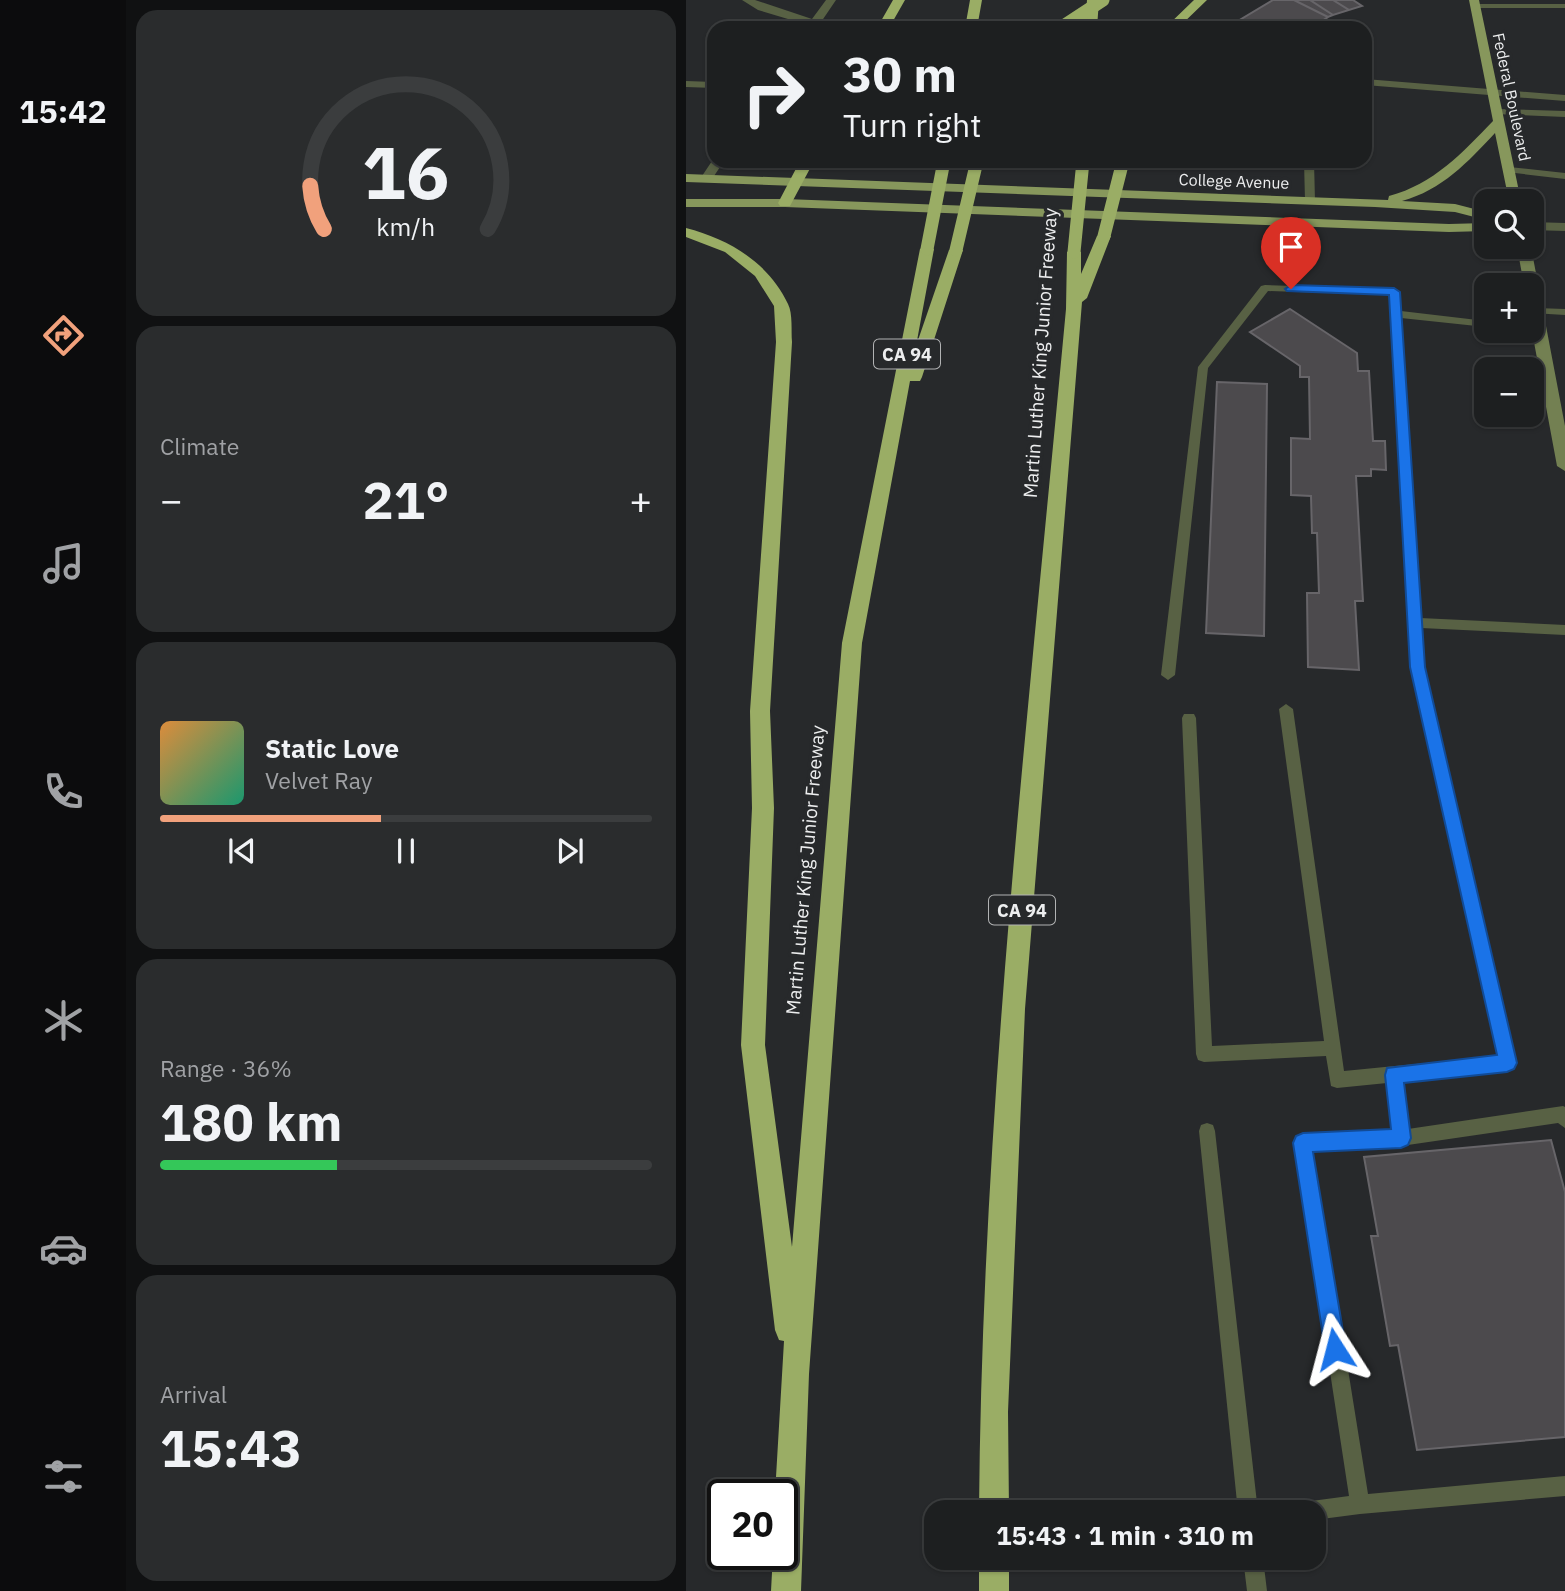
<!DOCTYPE html>
<html lang="en">
<head>
<meta charset="utf-8">
<style>
  :root { --surface:#1d1f20; --page:#2a2c2d; --text:#f1f3f6; --muted:#a0a2a5; --line:#3b3d3e; --accent:#f1a17c }
  body { margin:0; font-family:"IBM Plex Sans",sans-serif; background:var(--page); color:var(--text); height:100vh; display:flex; flex-direction:column; font-size:26px; white-space:nowrap }
  * { box-sizing:border-box; margin:0 }
  p { font-size:23px; color:var(--muted) }
  .icon { flex:none; width:38px; height:38px; fill:none; stroke:currentColor; stroke-width:2; stroke-linecap:round; stroke-linejoin:round }
  .map { position:relative; flex:1; overflow:hidden }
  .side { display:flex; flex-direction:column; gap:10px; padding:10px; background:#101112; width:560px }
  .side>* { flex:none }
  .banner { position:absolute; left:21px; top:21px; width:665px; height:147px; border-radius:21px; box-shadow:0 2px 5px #0004,0 0 0 2px var(--line); background:#1d1f20; color:var(--text); overflow:hidden }
  .buttons { position:absolute; left:788px; top:189px; display:grid; gap:14px }
  .buttons a { display:grid; place-items:center; width:70px; height:70px; border-radius:14px; background:var(--surface); box-shadow:0 2px 5px #0004,0 0 0 2px var(--line); font-size:35px }
  .speed { position:absolute; left:21px; top:1479px; display:flex; gap:14px; font-size:35px; font-weight:700; text-align:center }
  .speed>* { display:grid; place-content:center; width:91px; height:91px; border-radius:50%; background:var(--surface); box-shadow:0 2px 5px #0004,0 0 0 2px var(--line); line-height:1 }
  .speed .limit { border:4px solid #111; border-radius:10px; background:#fff; color:#111 }
  .pin { position:absolute; display:grid; place-items:center; width:60px; height:60px; color:#fff; margin:-72px -30px; border-radius:50% 50% 50% 0; rotate:-45deg; box-shadow:0 0 7px #0007 }
  .pin .icon { rotate:45deg }
  .me { position:absolute; width:77px; margin:-38px; rotate:351deg; stroke-linejoin:round; filter:drop-shadow(0 0 5px #0008) }
  .turn { display:flex; align-items:center; gap:24px; height:147px; padding:0 21px; font-size:32px }
  .turn .icon { width:91px; height:91px; stroke-width:2.5 }
  .turn b { display:block; font-size:49px; line-height:60px }
  .big { font-size:52px; font-weight:700; line-height:1.1 }
  .side .card { flex:1; display:flex; flex-direction:column; justify-content:center; gap:10px; min-width:0; padding:0 24px; border-radius:21px; background:var(--page) }
  .side .dial { align-items:center; gap:0 }
  .dial svg { height:182px; overflow:visible; fill:none; stroke:var(--line); stroke-width:7; stroke-linecap:round; text-anchor:middle }
  .dial text { fill:var(--text); stroke:none }
  .song { display:flex; align-items:center; gap:21px }
  .cover { width:84px; height:84px; border-radius:10px; background:linear-gradient(135deg,hsl(30 70% 55%),hsl(160 70% 35%)) }
  .played { height:7px; border-radius:4px; background:linear-gradient(90deg,var(--accent) 45%,var(--line) 45%) }
  .keys { display:flex; justify-content:space-around; direction:ltr }
  .heat { display:flex; justify-content:space-between; align-items:center; font-size:38px; direction:ltr }
  .charge { height:10px; border-radius:5px; background:linear-gradient(90deg,#34c759 36%,var(--line) 0) }
  .trip { position:absolute; left:238px; top:1500px; width:402px; height:70px; border-radius:21px; background:var(--surface); box-shadow:0 2px 5px #0004,0 0 0 2px var(--line); font-weight:700; line-height:70px; text-align:center }
  main { display:flex; flex:1; min-height:0 }
  .menu { display:flex; flex-direction:column; width:126px; justify-content:space-around; align-items:center; background:#0c0c0d; color:var(--muted) }
  .menu .icon { width:49px; height:49px }
  .menu .current { color:var(--accent) }
  .menu b { font-size:32px; color:var(--text) }
  .map>svg:first-child { display:block }
  .building { fill:#4c4a4d; stroke:#676569; stroke-width:2 }
  .lines { fill:none; stroke-linecap:round; stroke-linejoin:round }
  .service { fill:#586144; fill-rule:evenodd }
  .minor { fill:#586144; fill-rule:evenodd }
  .secondary { fill:#738052; fill-rule:evenodd }
  .primary { fill:#87975c; fill-rule:evenodd }
  .motorway { fill:#9aad65; fill-rule:evenodd }
  .motorway-bridge { stroke:#9aad65; stroke-width:13 }
  .route { fill:#1a73e8; stroke:#114b97; stroke-width:2 }
  .labels { text-anchor:middle; dominant-baseline:central; stroke-width:7; stroke-linejoin:round; paint-order:stroke }
  .far-street-label { font-size:16px; fill:#edeeef; stroke:#27292b }
  .shield { fill:#27292b; stroke:#b2b3b4; stroke-width:2 }
  .shield-label { font-size:18px; font-weight:bold; fill:#edeeef }
  .street-label { font-size:19px; fill:#edeeef; stroke:#27292b }
</style>
</head>
<body>
<main>
<nav class="menu">
<b>15:42</b>
<svg class="icon current" aria-label="directions" viewBox="0 0 24 24"><path d="M12 3l9 9-9 9-9-9zM9 14v-3h6M13 9l2 2-2 2"/></svg>
<svg class="icon" aria-label="music" viewBox="0 0 24 24"><path d="M9 18V5l10-2v13"/><circle cx="6" cy="18" r="3"/><circle cx="16" cy="16" r="3"/></svg>
<svg class="icon" aria-label="phone" viewBox="0 0 24 24"><path d="M5 4h4l2 5-3 2q2 4 5 5l2-3 5 2v4C11 20 4 13 5 4z"/></svg>
<svg class="icon" aria-label="climate" viewBox="0 0 24 24"><path d="M12 3v18M4 7l16 10M4 17L20 7"/></svg>
<svg class="icon" aria-label="car" viewBox="0 0 24 24"><path d="M5 17H2v-5l4-1 3-4h7l3 4 3 1v5h-3M9 17h6M6 11h13"/><circle cx="7" cy="17" r="2"/><circle cx="17" cy="17" r="2"/></svg>
<svg class="icon" aria-label="filters" viewBox="0 0 24 24"><path d="M4 7h16M4 17h16"/><circle cx="9" cy="7" r="2"/><circle cx="15" cy="17" r="2"/></svg>
</nav>
<section class="side">
<div class="card dial"><svg viewBox="0 0 100 80">
<path d="M14 69A42 42 0 1 1 86 69"/>
<path d="M14 69A42 42 0 0 1 8 50" stroke="#f1a17c"/>
<text x="50" y="56" font-size="32" font-weight="700">16</text>
<text x="50" y="72" font-size="11">km/h</text>
</svg></div>
<div class="card"><p>Climate</p>
<div class="heat"><a>−</a><b class="big">21°</b><a>+</a></div>
</div>
<div class="card">
<div class="song"><i class="cover"></i><div><b>Static Love</b><p>Velvet Ray</p></div></div>
<div class="played"></div>
<div class="keys"><svg class="icon" aria-label="previous" viewBox="0 0 24 24"><path d="M18 5L8 12l10 7zM5 5v14"/></svg><svg class="icon" aria-label="pause" viewBox="0 0 24 24"><path d="M8 5v14M16 5v14"/></svg><svg class="icon" aria-label="next" viewBox="0 0 24 24"><path d="M6 5l10 7-10 7zM19 5v14"/></svg></div>
</div>
<div class="card"><p>Range · 36%</p><b class="big">180 km</b><div class="charge"></div></div>
<div class="card"><p>Arrival</p><b class="big">15:43</b></div>
</section>
<div class="map">
<svg width="879" height="1591" viewBox="0 0 879 1591">
  <rect width="100%" height="100%" fill="#27292b"/>
  <path class="building" d="M587,0h21l34,17 -17,11h-34l-39,-7z
    M608,0h16l23,15 -5,2z
    M624,0h23l16,10 -16,5z
    M647,0h20l9,6 -13,4z
    M604,309l67,44 1,18h11l4,70h12l1,29 -15,-1v7h-15l7,125h-8l4,69 -51,-3 -1,-74h12l-2,-60h-5l-1,-37 -20,-1v-57l19,1 -1,-62h-9v-11l-50,-34z
    M531,382l50,2 -3,252 -58,-3z
    M865,1140l14,52v245l-148,13 -19,-105 -8,1 -19,-110h7l-14,-79z"/>
  <g class="lines">
    <path class="service" d="M789,4h90v4h-93l-1,-2z
      M679,79l200,16v6l-200,-16z
      M811,109l68,2v6l-71,-3v-4z
      M618,161h10l1,40 -5,3 -5,-3z
      M823,167l56,6v6l-59,-7 -2,-2z
      M579,285l129,4 5,3 2,19 85,10v6l-85,-9 19,300 145,7v10l-144,-7 2,39 92,396 -2,6 -6,2 -104,10 5,48 155,-23 2,1v21l-7,-5 -157,23 -88,5 55,343 197,-18v20l-205,18 -46,6v-8h-20l3,-7 7,-3 45,-6 -54,-353 2,-6 6,-2 89,-5 -5,-47 -50,5 -6,-2 -5,-30 -122,6 -6,-2 -2,-6 -14,-336 2,-4h10l2,4 16,328 112,-5 -45,-332 7,-5 7,5 51,362 153,-15 -86,-389 -22,-372 -121,-4 -60,77 -33,307 -7,5 -7,-5 37,-308 63,-81z
      M850,308l29,1v6l-33,-2 -1,-3z
      M521,1123l6,2 2,6 43,381h-20l-39,-381 2,-6z
      M557,1558h20l4,33h-20z"/>
    <path class="minor" d="M56,0h13l57,19 14,-19h10l-19,28h-11l2,-3 -50,-15z
      M0,81l28,1v6l-28,-1z
      M28,158v3h10l-14,21h-8l-2,-3z
      M845,222l34,1v8l-34,-1z"/>
    <path class="secondary" d="M831,247h14l34,179v45l-8,-5 -26,-140v-41h-7z"/>
    <path class="primary" d="M783,0h10l42,201h-12l-14,-68c-27,29 -53,57 -93,68l53,3 31,8v8l-31,-8 -80,-5 -689,-25v-8l702,26 1,-4c45,-12 73,-43 104,-75z
      M0,199h99l664,25 37,-1v8l-37,1 -664,-25h-99z"/>
    <path class="motorway" d="M207,0h12l-16,28h-12z
      M284,0h12l-5,28h-12z
      M401,0h12l-2,28h-12z
      M508,0h13l-29,28h-13z
      M114,161h14l-24,45h-10l-2,-3z
      M0,228c43,11 83,35 102,76 5,10 3,27 4,38l-22,369 4,97 -9,237 27,202 50,-604 78,-394 7,-4 7,4 -18,97 33,-96 7,-4 7,4 -41,127 -2,4h-10l-48,262 -53,731 -8,217h-30l2,-37h9v-60h-7l9,-153 -5,-1 -4,-10 -34,-285 11,-237 -2,-97 26,-369 -2,-36 -19,-30 -30,-24 -39,-15z
      M418,232l7,4 -24,62 -5,4 -57,707 -17,403 1,100h-30c3,-402 50,-803 87,-1203l1,-57 7,-4 7,4v22l16,-38z
      M293,1558h30v33h-30z"/>
    <path class="motorway-bridge" d="M379,25l38,-25
      M418,236l19,-75
      M241,249l17,-88
      M270,250l21,-89
      M388,252l9,-91"/>
  </g>
  <path class="route" d="M605,285l103,3 6,4 25,375 92,396 -3,6 -7,3 -103,11 7,55 -3,7 -7,3 -88,4 33,197 -4,8 -7,3 -7,-3 -3,-8 -32,-206 3,-7 7,-3 88,-4 -6,-54 2,-7 110,-13 -87,-388 -21,-372 -102,-4 -2,-2z"/>
  <g class="labels">
    <g class="far-street-label">
      <text transform="translate(826 97) rotate(78)">Federal Boulevard</text>
      <text transform="translate(548 181) rotate(2)">College Avenue</text>
    </g>
    <g class="shield">
      <rect x="188" y="339.5" width="66" height="29" rx="5"/>
      <rect x="303" y="895.5" width="66" height="29" rx="5"/>
    </g>
    <g class="shield-label">
      <text x="221" y="354">CA 94</text>
      <text x="336" y="910">CA 94</text>
    </g>
    <g class="street-label">
      <text transform="translate(354 353) rotate(-86)">Martin Luther King Junior Freeway</text>
      <text transform="translate(119 870) rotate(-85)">Martin Luther King Junior Freeway</text>
    </g>
  </g>
</svg>
<div class="buttons">
<a><svg class="icon" aria-label="search" viewBox="0 0 24 24"><circle cx="10" cy="10" r="6"/><path d="M15 15l6 6"/></svg></a>
<a>+</a>
<a>−</a>
</div>
<div class="speed"><div class="limit">20</div></div>
<div class="pin" style="left:605px;top:289px;background:#d93025"><svg class="icon" aria-label="arrive" viewBox="0 0 24 24"><path d="M6 21V4h12l-3 4 3 4H6"/></svg></div>
<svg class="me" style="left:649px;top:1349px" viewBox="-20 -20 40 40"><path d="M0-17L14 15 0 8-14 15z" fill="#1a73e8" stroke="#fff" stroke-width="4"/></svg>
<div class="trip">15:43 · 1 min · 310 m</div>
<div class="banner">
<div class="turn"><svg class="icon" aria-label="right" viewBox="0 0 24 24"><path d="M7 20v-9h11M14 6l5 5-5 5"/></svg><div><b>30 m</b>Turn right</div></div>
</div>
</div>
</main>
</body>
</html>
